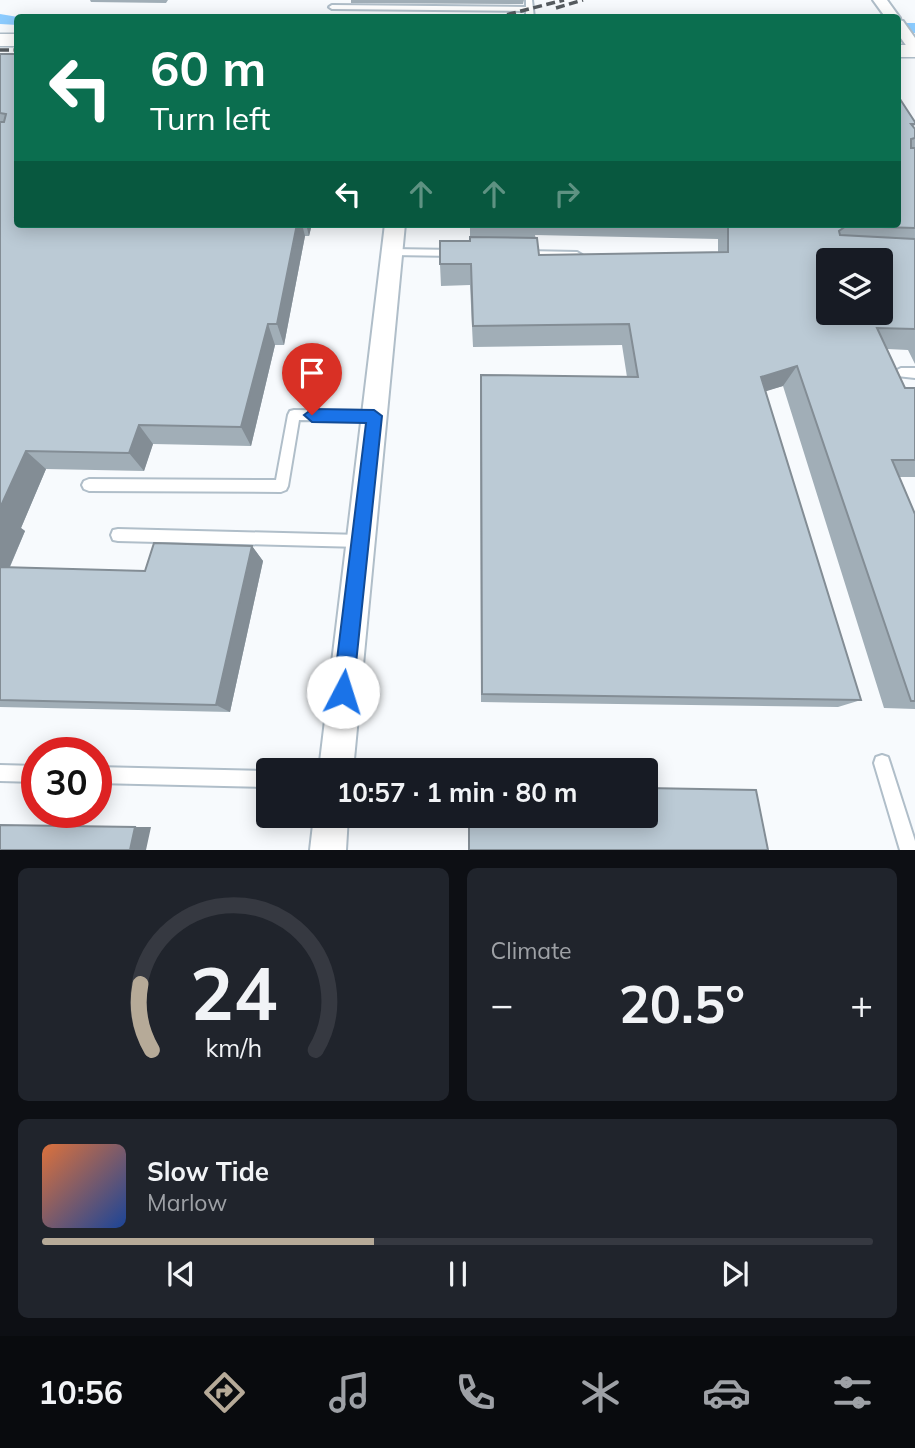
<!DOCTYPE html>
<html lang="en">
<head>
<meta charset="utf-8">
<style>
  :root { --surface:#171b24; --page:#20242c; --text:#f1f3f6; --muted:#9ea1a6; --line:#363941; --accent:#b6aa98 }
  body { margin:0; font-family:Mulish,sans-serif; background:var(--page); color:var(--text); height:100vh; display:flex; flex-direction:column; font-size:26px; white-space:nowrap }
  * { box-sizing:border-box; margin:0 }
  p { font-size:23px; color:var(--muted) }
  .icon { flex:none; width:38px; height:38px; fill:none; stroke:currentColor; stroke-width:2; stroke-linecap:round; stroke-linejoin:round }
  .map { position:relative; height:850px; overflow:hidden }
  .details { display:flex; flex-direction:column; gap:18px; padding:18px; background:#0d0f14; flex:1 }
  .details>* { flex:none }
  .top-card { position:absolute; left:14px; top:14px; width:887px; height:214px; border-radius:7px; box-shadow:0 4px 18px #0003; background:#0b6e4f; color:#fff; overflow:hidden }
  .fabs { position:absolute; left:816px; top:248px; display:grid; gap:14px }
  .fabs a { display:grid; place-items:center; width:77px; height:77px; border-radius:7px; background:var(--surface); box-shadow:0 4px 18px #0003; font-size:35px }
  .speed { position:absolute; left:21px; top:737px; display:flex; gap:14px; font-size:35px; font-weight:700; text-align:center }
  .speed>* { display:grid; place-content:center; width:91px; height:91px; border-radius:50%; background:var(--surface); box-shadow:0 4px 18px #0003; line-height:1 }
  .speed .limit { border:10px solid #d22; background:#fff; color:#111 }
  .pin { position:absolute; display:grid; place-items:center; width:60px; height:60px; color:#fff; margin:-72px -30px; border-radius:50% 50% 50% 0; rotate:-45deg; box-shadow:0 0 7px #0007 }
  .pin .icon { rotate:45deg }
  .me { position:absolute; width:77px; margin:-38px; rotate:5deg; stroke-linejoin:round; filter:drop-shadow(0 0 5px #0008) }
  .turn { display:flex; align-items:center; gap:24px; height:147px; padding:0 21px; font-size:32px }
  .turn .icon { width:91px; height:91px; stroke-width:2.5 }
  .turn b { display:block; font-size:49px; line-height:60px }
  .lanes { display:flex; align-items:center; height:66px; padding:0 21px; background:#0003; justify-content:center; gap:35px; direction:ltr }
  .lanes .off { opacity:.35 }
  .big { font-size:52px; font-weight:700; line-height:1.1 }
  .details .widget { flex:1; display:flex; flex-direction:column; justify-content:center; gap:10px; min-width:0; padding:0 24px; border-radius:10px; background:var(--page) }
  .details .dial { align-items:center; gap:0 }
  .dial svg { height:182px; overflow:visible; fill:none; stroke:var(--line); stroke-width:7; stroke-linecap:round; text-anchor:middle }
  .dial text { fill:var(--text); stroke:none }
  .song { display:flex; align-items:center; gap:21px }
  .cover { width:84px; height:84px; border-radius:10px; background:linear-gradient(135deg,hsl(20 70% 55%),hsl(220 70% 35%)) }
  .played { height:7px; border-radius:4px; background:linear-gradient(90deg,var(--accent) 40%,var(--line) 40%) }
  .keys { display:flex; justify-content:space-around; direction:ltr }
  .heat { display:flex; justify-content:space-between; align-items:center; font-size:38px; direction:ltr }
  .details .tiles { flex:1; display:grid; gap:18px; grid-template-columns:1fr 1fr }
  .widget:last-child { grid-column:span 2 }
  .trip { position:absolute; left:256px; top:758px; width:402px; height:70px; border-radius:7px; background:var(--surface); box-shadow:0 4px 18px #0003; font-weight:700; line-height:70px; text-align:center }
  .dock { display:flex; height:112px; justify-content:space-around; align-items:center; background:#090b0e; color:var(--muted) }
  .dock .icon { width:49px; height:49px }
  .dock .current { color:var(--accent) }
  .dock b { font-size:32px; color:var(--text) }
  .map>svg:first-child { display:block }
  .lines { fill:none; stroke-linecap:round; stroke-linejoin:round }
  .canal { fill:#8cccff; fill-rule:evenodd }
  .service-casing { stroke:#b0bec9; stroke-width:4 }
  .minor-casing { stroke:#b0bec9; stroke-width:4 }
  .secondary-casing { stroke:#b0bec9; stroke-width:3 }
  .service { fill:#fff; fill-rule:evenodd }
  .minor { fill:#fff; fill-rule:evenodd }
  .secondary { fill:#fff; fill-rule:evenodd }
  .rail { stroke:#565b5f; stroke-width:3.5; stroke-dasharray:9 4.5; stroke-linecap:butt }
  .wall { fill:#a1aeb7; fill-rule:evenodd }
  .shaded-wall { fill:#838d95 }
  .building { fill:#bbcad5; stroke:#838d95; stroke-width:2; fill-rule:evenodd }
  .route { fill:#1a73e8; stroke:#114b97; stroke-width:2 }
</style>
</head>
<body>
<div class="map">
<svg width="915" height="850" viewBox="0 0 915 850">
  <rect width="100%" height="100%" fill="#f7fafd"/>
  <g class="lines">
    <path class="canal" d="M0,14l24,4h-6v7l-18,-1z
      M898,23h17v10h-17z"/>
    <defs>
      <path id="service" d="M526,0h6l2,18h-8v-7l-194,-2 -3,-2 3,-2 194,2z
        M392,249l63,1 5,3 -5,3 -63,-1 -5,-3z
        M526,251l51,1 5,3 -5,3 -51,-1 -5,-3z
        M901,368h14v10l-18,-2 -2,-3 2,-3z
        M294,410l81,1 4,1 2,4 -2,4 -4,1 -76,-1 -11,66 -2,4 -5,2 -192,-1 -5,-2 -2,-4 2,-4 5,-2 187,1 12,-65 2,-4z
        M118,529l243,6 5,1 2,5 -2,5 -5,1 -243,-6 -5,-1 -2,-5 2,-5z
        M882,755l6,2 2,6 25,78v9h-15l-26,-87 2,-6z
        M0,765l37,1v16l-37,-1z
        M96,767l172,4v16l-172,-4z"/>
      <path id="minor" d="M873,0h14l13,18 -1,2 4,1 12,17v14l-5,-1 -12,-17v-16h-12z
        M385,224h20l-52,546h-34z
        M314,816h34l-2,34h-36z"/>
      <path id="secondary" d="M0,34h18v12h-18z
        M898,45h17v12h-17z"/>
    </defs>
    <use href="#service" class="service-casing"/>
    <use href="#minor" class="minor-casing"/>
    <use href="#secondary" class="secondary-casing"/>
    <use href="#service" class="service"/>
    <use href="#minor" class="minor"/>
    <use href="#secondary" class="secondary"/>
    <path class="rail" d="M556,8l27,-8
      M494,18l70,-18
      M0,50h18"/>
  </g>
  <path class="wall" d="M90,0h78l-2,3 -75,-1z
    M351,0h173l-1,4 -172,-1z
    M0,54l18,170h294l-3,12h-4l-21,109h-9l-24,101 -98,-2 -9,27 -98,-2 -25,59 4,3 -15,36 135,4 107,-25 11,15 -33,151 -230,-5z
    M898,96l17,26 -1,6 1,1v18l-1,1h1v216l-7,-14 -21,-1 18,39h10v89h-16l16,37v195l-31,-1 -101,-322 -18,5 96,309 -23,7 -357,-5 -1,-308 1,-19 146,2 -5,-32 -149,2 -3,-62 -29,1 -1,-22 30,-23v-17h428zM535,235l183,4v14l-179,2z"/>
  <path class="shaded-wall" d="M297,224h5l3,12 -21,109 -7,-21z
    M306,224h6l-3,12z
    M268,324l7,21 -24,101 -10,-19z
    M797,366l-14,20 -35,11 13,-20z
    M139,425l14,19 -9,27 -15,-18z
    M26,451l20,18 -25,59 4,3 -21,49 -4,-2v-70z
    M252,546l11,15 -33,151 -14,-7z
    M135,827h16l-5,23h-16z"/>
  <path class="building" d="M0,54h18v161l-2,2h2v7h279l-20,100h-9l-27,103 -102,-2 -10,28 -103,-2 -26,57v-386h4l2,-8 -6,-1z
    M898,96l17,26v2h-4l4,5v9l-4,1v9h4v80l-69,-2 -7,5 1,4 75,4v90l-38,-1 28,60h10v72h-23l23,54v187h-4l-114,-335 -36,11 100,323 -379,-6 -1,-319 157,2 -9,-53 -156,2 -2,-62h-31v-23h30v-4l67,1 2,17 189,-3v-28h170zM828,261h52v52h-52z
    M470,224h66v2l-66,-1z
    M154,543l98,3 -36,159 -216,-5v-133l145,4z
    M646,788l110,2 12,60h-299v-34h177z
    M0,825l135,2 -5,23h-130z"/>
  <path class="route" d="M312,409l62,1 8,6 -29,276 -3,7 -7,3 -7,-3 -3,-7 33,-269 -54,-1 -8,-7z"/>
</svg>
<div class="fabs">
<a><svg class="icon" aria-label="layers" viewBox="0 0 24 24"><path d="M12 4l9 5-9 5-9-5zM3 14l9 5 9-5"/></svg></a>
</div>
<div class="speed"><div class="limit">30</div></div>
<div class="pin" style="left:312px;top:415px;background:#d93025"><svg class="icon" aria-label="arrive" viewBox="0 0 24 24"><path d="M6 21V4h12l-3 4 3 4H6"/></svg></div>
<svg class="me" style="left:343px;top:692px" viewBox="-20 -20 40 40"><circle r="19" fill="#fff"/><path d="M0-13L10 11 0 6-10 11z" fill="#1a73e8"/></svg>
<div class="trip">10:57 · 1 min · 80 m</div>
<div class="top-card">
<div class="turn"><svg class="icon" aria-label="left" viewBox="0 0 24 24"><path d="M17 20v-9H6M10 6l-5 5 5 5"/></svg><div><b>60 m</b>Turn left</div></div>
<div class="lanes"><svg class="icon" aria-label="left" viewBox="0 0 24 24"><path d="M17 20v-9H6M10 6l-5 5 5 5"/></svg><svg class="icon off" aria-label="ahead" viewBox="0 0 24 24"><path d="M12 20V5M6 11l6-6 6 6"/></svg><svg class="icon off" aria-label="ahead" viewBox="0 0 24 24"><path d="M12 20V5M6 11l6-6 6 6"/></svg><svg class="icon off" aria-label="right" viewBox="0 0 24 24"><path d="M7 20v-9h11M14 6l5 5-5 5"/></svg></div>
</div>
</div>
<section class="details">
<div class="tiles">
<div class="widget dial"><svg viewBox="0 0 100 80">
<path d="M14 69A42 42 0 1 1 86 69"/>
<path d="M14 69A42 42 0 0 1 9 40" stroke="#b6aa98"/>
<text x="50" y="56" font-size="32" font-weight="700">24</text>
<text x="50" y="72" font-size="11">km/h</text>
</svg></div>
<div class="widget"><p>Climate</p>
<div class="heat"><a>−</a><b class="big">20.5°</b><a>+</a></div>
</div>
<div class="widget">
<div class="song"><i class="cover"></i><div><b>Slow Tide</b><p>Marlow</p></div></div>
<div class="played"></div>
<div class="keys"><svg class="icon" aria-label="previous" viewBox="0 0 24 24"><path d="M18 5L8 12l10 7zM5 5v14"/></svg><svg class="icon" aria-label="pause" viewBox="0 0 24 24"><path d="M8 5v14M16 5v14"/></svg><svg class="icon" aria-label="next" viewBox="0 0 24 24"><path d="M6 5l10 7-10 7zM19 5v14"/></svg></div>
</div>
</div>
</section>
<nav class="dock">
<b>10:56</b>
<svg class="icon current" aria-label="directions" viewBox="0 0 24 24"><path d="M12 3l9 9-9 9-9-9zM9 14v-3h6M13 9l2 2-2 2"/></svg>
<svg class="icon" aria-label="music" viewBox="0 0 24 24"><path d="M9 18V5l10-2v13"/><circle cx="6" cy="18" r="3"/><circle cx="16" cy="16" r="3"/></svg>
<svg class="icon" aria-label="phone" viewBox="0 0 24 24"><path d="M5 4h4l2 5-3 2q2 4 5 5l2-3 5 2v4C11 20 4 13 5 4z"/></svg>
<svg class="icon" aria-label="climate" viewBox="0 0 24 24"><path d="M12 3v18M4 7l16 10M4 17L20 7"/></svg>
<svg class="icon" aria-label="car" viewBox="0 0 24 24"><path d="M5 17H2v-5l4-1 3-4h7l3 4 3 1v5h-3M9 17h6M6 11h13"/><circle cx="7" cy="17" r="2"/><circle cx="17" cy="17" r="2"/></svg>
<svg class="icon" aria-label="filters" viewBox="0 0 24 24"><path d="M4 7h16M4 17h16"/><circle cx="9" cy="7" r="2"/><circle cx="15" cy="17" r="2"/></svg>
</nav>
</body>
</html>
